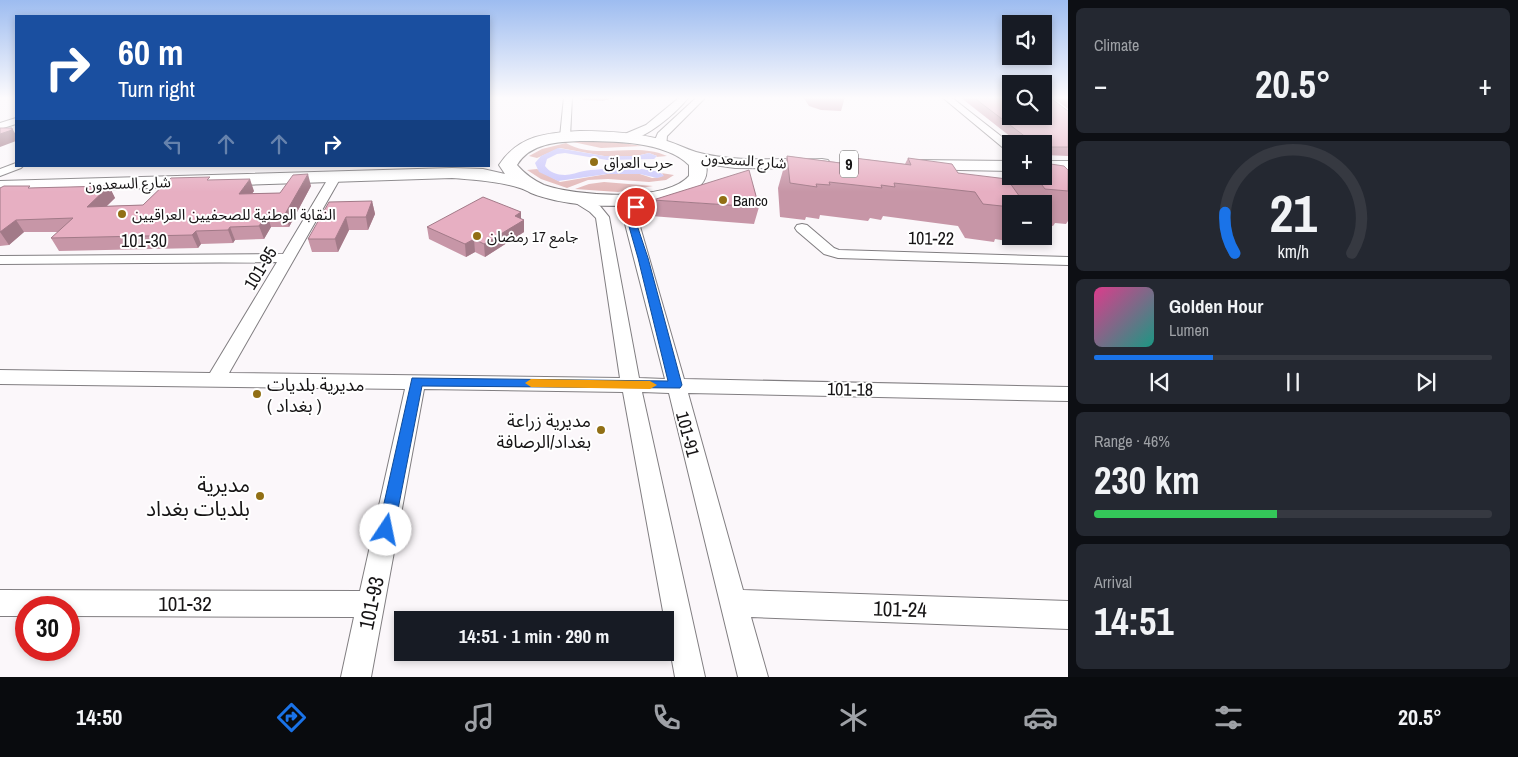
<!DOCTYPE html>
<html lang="en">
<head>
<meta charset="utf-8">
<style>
  :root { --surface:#171b24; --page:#242831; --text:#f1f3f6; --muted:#9ea1a6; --line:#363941; --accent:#1a73e8 }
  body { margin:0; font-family:"Archivo Narrow","Noto Sans Arabic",sans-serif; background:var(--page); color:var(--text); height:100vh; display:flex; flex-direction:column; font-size:19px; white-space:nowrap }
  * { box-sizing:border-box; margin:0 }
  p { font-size:16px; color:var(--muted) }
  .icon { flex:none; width:28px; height:28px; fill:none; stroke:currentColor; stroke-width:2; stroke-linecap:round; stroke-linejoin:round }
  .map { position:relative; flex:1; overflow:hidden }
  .details { display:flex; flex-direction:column; gap:8px; padding:8px; background:#0d0f14; width:450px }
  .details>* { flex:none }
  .guide { position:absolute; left:15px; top:15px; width:475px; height:152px; border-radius:0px; box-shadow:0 2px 8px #0003; background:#1a4fa0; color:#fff; overflow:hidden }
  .buttons { position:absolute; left:1002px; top:15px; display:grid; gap:10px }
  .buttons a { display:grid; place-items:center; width:50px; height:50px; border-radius:0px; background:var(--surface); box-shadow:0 2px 8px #0003; font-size:25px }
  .speed { position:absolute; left:15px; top:596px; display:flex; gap:10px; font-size:25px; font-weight:700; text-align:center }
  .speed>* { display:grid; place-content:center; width:65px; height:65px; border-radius:50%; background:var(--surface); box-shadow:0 2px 8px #0003; line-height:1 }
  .speed .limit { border:8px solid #d22; background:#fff; color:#111 }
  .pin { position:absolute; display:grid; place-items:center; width:42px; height:42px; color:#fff; margin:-21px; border:2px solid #fff; border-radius:50%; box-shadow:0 1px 5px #0007 }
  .me { position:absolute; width:55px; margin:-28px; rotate:11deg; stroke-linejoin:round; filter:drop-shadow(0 0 4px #0008) }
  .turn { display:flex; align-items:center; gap:18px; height:105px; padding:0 20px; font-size:22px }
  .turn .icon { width:65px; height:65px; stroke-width:2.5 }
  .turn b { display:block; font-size:35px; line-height:42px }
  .lanes { display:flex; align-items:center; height:48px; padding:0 20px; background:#0003; justify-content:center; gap:25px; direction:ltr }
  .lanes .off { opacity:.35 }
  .big { font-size:38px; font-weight:700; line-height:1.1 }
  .details .tile { flex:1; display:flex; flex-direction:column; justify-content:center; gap:8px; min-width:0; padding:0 18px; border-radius:8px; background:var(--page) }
  .details .dial { align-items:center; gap:0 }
  .dial svg { height:130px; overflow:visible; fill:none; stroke:var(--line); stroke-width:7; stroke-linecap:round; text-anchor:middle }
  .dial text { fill:var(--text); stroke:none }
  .song { display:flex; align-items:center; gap:15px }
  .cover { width:60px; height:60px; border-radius:8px; background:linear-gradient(135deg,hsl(330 70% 55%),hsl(170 70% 35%)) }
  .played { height:5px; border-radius:2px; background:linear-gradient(90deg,var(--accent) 30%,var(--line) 30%) }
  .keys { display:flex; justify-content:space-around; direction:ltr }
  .heat { display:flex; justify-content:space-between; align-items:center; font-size:28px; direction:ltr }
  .charge { height:8px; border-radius:4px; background:linear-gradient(90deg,#34c759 46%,var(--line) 0) }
  .trip { position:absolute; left:394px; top:611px; width:280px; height:50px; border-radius:0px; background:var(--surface); box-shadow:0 2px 8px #0003; font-weight:700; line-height:50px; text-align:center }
  .tabs { display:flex; height:80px; justify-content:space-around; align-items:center; background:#090b0e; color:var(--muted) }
  .tabs .icon { width:35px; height:35px }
  .tabs .active { color:var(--accent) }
  .tabs b { font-size:22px; color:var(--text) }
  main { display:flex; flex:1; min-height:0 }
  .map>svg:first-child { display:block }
  .green { fill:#e3b9b9 }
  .water { fill:#ccc9fb }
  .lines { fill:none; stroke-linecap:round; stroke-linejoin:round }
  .street-casing { stroke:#817e81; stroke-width:2 }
  .primary-casing { stroke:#817e81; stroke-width:2 }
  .street { fill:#fff; fill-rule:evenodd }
  .primary { fill:#fff; fill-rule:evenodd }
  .wall { fill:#c796a7 }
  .shaded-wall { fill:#a27a88 }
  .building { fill:#e7afc2; stroke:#a27a88 }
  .route { fill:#1a73e8; stroke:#114b97 }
  .slow { fill:#f59e0b }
  .poi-dot { fill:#916f15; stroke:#fff; stroke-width:2 }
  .labels { text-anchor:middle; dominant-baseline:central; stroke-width:4; stroke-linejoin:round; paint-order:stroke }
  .far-street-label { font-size:15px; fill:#161415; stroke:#fff }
  .far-poi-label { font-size:15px; fill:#161415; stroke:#fff; text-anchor:start }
  .shield { fill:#fff; stroke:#5c5a5b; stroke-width:1 }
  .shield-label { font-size:16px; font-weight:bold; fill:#161415 }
  .street-label { font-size:18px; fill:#161415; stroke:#fff }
  .poi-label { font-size:18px; fill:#161415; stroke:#fff; text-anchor:start }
  .near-poi-label { font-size:21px; fill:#161415; stroke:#fff; text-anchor:end }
  .near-street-label { font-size:21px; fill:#161415; stroke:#fff }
</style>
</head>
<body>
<main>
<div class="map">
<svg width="1068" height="677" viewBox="0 0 1068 677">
  <rect width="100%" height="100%" fill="#fbf7fa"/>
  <path class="green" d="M585,141h24l33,5 -41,2 -28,-6z
    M566,143c31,18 69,-2 101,13l-11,1 1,-1 -8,-3 -13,3h-32l-44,-8 -23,10 -8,-2 13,-7z
    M537,169l23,13 47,-8h33l12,4 9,-1 2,-3 -2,-1 13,2 -8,5 -17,2 -41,-3 -20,1 -21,8 -26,-9 -14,-9z
    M604,182l49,4 -35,6 -43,-3 14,-5z"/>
  <path class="water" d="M558,148l46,8h32l13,-3 8,3 -3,3 -47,1 -42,-7 -8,1 -10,5 -2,7c4,6 12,9 20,9 6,0 13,-3 19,-4 14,-2 73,-6 80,5l-7,2 -17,-4h-33l-49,7 -19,-9 -4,-9 6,-7z"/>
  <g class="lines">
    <defs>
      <path id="street" d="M564,97h8l-2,40 -5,3 -5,-3z
        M680,97h9c-12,15 -48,48 -69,43l-1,-2 1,-2 26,-11z
        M697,97h9l-39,39 -1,11h-8l-3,-7 3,-7z
        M942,97h9l60,47v8l-4,-1z
        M16,118v6l-16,5v-6z
        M16,163v3h7l-2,2 -21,8v-7z
        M335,173l6,4 -112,196 391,5 -24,-160 -6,-6 -19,-12 -2,-3 2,-3 4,-1 25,13 9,11 30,161 26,1 -42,-163c7,-9 18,-23 30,-20l2,3c-5,7 -13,10 -18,17l47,163 384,8v14l-380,-8 55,197 325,11v28l-317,-12 17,60h-30l-69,-284 -27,-1 63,285h-30l-52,-285 -199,-3 -53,288h-30l13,-60 -285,-1v-8h-43v8h-26v-26l360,1 45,-202 -405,-5v-14l210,3 67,-111 -277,2v-8l283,-2 46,-77z
        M802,224l5,1 27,23 5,2 229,7v8l-230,-7 -14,-4 -27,-23 -2,-3 2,-3z"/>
      <path id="primary" d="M580,131c30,0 59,2 87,10 10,3 19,8 29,11 39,11 85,6 126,7l6,1 3,4 -3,4 -6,1 -87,-1 -29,-4c10,45 -91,43 -119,41 -19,-2 -39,-5 -56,-12 -4,-2 -7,-4 -11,-5 -22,-7 -45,-8 -68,-10l-452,15v-12l452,-13 31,1 22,5 -6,-9c20,-30 47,-32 81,-34zM580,141c32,0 85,0 109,24v11c-24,27 -113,20 -145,9 -11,-5 -19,-11 -27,-20 13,-22 40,-23 63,-24z
        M915,160l96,1v10l-102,-2 -3,-4 3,-4z
        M1044,161h24v10h-24z"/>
    </defs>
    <use href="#street" class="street-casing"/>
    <use href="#primary" class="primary-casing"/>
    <use href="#street" class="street"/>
    <use href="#primary" class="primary"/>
  </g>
  <path class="wall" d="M575,97h42l-15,4 -18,-1z
    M803,97h42l-4,14 -20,-1 -12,-4z
    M960,97h51l57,14v45l-24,-1v-11h-24z
    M1052,97h16v12z
    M787,156l57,7 2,-6 59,7 3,-6 50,15 51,9 3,-6h32l24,-6v51l-2,3 -11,-1 -2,3 -9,-2v-20h-33v29l-4,8 -12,-2 -1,3 -29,-4 -7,-12 -75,-10 -2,4 -11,-2 -2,3 -48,-6 -1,4 -13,-2 -1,3 -25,-3 -2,-29z
    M211,180l43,11 -2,2h28l31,-7 -22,41h-18l-7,12 -29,1 -2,3 -32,1 -3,4 -139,3 -8,-13 7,-6h-34l-15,13 -9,1v-58h31l78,-2 6,12 -8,8 36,-1z
    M653,200l106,7 -5,17 -103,-8z
    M372,201l3,13 -7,16h-19l-11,22h-26l-4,-13z
    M521,212v7l3,13 -39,25 -10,-5 -9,5 -37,-18 -2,-12z"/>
  <path class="shaded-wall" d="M602,97h15l-15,4z
    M12,128l4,7v6l-16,6v-13z
    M308,174l3,12 -22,41 -4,-13z
    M250,179l4,12 -11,15 -4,-12z
    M109,186l6,12 -22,21 -6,-12z
    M372,201l3,13 -7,16 -2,-13z
    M521,212v9l3,-1v12l-39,25 -1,-13 31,-28z
    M267,214l4,13 -7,12 -5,-13z
    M346,217l3,13 -11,22 -3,-13z
    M16,220l8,12 -15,13 -9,-13z
    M230,227l5,13 -2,3 -5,-13z
    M196,231l5,13 -3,4 -6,-13z
    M474,239l1,13 -9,5 -1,-13z"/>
  <path class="building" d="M973,97h38v19h33v-19h5l19,14v36h-24v-3h-9z
    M0,128h12v2l-12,4z
    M787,156l61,8 -2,-7 65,8 -3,-7 44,6 6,9 49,6 18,25h-14v3l-28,-3 -8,-12 -81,-9 1,4 -14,-2 1,3 -53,-6 1,3 -14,-1 1,3 -27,-4z
    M1044,163l20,3 4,4v21l-23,-2 -10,-13h9z
    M749,170l10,37 -106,-7z
    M308,174l-23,40h-18l-8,12 -29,1 -2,3 -32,1 -4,4 -141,3 22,-20 -57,2 -16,12v-44l4,-2h26l-2,2 81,-2 -22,21 56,-2 28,-27 39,-1 -3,3 43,-1 -11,15 41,-1 13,-18z
    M483,197l38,15 -6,4 9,4 -40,24 -10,-5 -9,5 -38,-17z
    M372,201l-6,16h-20l-11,22h-27l21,-37z"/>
  <linearGradient id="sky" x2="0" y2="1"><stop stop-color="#9dbcf0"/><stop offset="0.51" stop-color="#fdfbfd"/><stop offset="1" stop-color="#fdfbfd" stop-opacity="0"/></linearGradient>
  <rect width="1068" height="192" fill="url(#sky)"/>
  <path class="route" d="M634,205l7,2 -7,9 14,42 34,127 -2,3 -258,-2 -28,144 -3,5 -5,2 -6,-2 -2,-5 34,-152 256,3 -30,-123 -12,-42z"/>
  <path class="slow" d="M531,379l119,2 7,4 -7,4 -119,-2 -6,-4z"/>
  <g class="poi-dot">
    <circle cx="594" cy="162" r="5"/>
    <circle cx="723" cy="200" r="5"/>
    <circle cx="122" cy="214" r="5"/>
    <circle cx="477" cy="236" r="5"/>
    <circle cx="257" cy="394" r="5"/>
    <circle cx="601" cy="430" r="5"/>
    <circle cx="260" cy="496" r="5"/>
  </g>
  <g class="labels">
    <g class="far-street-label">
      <text transform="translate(744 160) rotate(4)">شارع السعدون</text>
      <text transform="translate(128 183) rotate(-2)">شارع السعدون</text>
    </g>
    <g class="far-poi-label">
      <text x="604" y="162">حرب العراق</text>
      <text x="733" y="200">Banco</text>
      <text x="132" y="214">النقابة الوطنية للصحفيين العراقيين</text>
      <text x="487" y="236">جامع 17 رمضان</text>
    </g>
    <rect class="shield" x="840" y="150.5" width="18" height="27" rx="4"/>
    <g class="shield-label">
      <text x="849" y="164">9</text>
    </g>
    <g class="street-label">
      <text transform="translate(931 238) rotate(1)">101-22</text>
      <text x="144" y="240">101-30</text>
      <text transform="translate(260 268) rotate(-59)">101-95</text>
      <text transform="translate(850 389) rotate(1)">101-18</text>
      <text transform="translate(688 434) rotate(75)">101-91</text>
    </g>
    <g class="poi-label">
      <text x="267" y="384">مديرية بلديات<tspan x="267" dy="21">( بغداد )</tspan></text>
      <text x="591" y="420" text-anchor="end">مديرية زراعة<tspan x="591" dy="21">بغداد/الرصافة</tspan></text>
    </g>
    <g class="near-poi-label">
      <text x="250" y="484">مديرية<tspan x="250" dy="24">بلديات بغداد</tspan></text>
    </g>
    <g class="near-street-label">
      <text x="185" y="603">101-32</text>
      <text transform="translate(371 603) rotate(-78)">101-93</text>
      <text transform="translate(900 609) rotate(2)">101-24</text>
    </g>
  </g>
</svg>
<div class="buttons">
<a><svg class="icon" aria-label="sound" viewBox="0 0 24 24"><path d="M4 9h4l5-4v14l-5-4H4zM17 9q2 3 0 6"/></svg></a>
<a><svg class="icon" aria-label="search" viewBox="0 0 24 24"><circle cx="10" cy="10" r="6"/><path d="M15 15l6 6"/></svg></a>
<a>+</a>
<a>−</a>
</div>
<div class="speed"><div class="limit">30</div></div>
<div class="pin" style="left:636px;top:207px;background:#d93025"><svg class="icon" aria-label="arrive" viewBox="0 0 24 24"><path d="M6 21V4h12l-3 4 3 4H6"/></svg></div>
<svg class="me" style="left:386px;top:530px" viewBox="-20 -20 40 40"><circle r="19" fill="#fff"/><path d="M0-13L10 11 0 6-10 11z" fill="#1a73e8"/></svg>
<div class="trip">14:51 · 1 min · 290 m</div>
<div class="guide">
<div class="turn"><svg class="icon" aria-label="right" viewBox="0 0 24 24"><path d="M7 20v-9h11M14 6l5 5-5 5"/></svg><div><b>60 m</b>Turn right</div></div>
<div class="lanes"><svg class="icon off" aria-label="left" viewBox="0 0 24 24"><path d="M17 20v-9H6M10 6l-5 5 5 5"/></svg><svg class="icon off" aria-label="ahead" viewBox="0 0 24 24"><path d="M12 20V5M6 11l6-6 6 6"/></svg><svg class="icon off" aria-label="ahead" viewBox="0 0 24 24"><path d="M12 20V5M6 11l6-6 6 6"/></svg><svg class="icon" aria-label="right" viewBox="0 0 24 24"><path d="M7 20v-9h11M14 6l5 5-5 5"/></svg></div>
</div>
</div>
<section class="details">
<div class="tile"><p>Climate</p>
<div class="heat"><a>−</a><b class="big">20.5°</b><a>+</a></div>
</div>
<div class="tile dial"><svg viewBox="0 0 100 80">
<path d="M14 69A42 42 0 1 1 86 69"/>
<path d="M14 69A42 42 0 0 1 8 44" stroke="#1a73e8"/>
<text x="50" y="56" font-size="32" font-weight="700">21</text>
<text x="50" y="72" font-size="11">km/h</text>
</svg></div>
<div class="tile">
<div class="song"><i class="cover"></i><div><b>Golden Hour</b><p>Lumen</p></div></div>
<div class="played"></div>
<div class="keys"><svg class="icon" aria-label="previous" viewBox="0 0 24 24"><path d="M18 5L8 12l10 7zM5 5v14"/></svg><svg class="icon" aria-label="pause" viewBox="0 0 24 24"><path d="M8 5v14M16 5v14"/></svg><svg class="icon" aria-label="next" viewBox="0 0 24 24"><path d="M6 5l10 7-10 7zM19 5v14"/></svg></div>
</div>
<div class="tile"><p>Range · 46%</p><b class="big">230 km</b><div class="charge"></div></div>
<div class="tile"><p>Arrival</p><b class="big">14:51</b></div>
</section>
</main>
<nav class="tabs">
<b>14:50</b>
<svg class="icon active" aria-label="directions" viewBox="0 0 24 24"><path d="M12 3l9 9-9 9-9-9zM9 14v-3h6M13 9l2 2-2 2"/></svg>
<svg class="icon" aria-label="music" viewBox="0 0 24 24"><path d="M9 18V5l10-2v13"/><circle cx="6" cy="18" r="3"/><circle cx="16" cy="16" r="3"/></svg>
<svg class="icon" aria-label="phone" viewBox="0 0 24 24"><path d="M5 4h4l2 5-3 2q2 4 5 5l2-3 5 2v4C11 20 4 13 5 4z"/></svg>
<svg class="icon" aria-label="climate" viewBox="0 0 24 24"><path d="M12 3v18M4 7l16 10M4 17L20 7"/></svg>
<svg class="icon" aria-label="car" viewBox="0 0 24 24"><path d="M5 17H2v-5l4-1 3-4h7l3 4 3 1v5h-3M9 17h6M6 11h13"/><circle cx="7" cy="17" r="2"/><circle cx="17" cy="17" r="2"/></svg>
<svg class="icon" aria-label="filters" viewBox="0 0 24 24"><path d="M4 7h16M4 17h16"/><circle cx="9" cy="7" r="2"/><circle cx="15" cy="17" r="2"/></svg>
<b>20.5°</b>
</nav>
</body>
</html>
